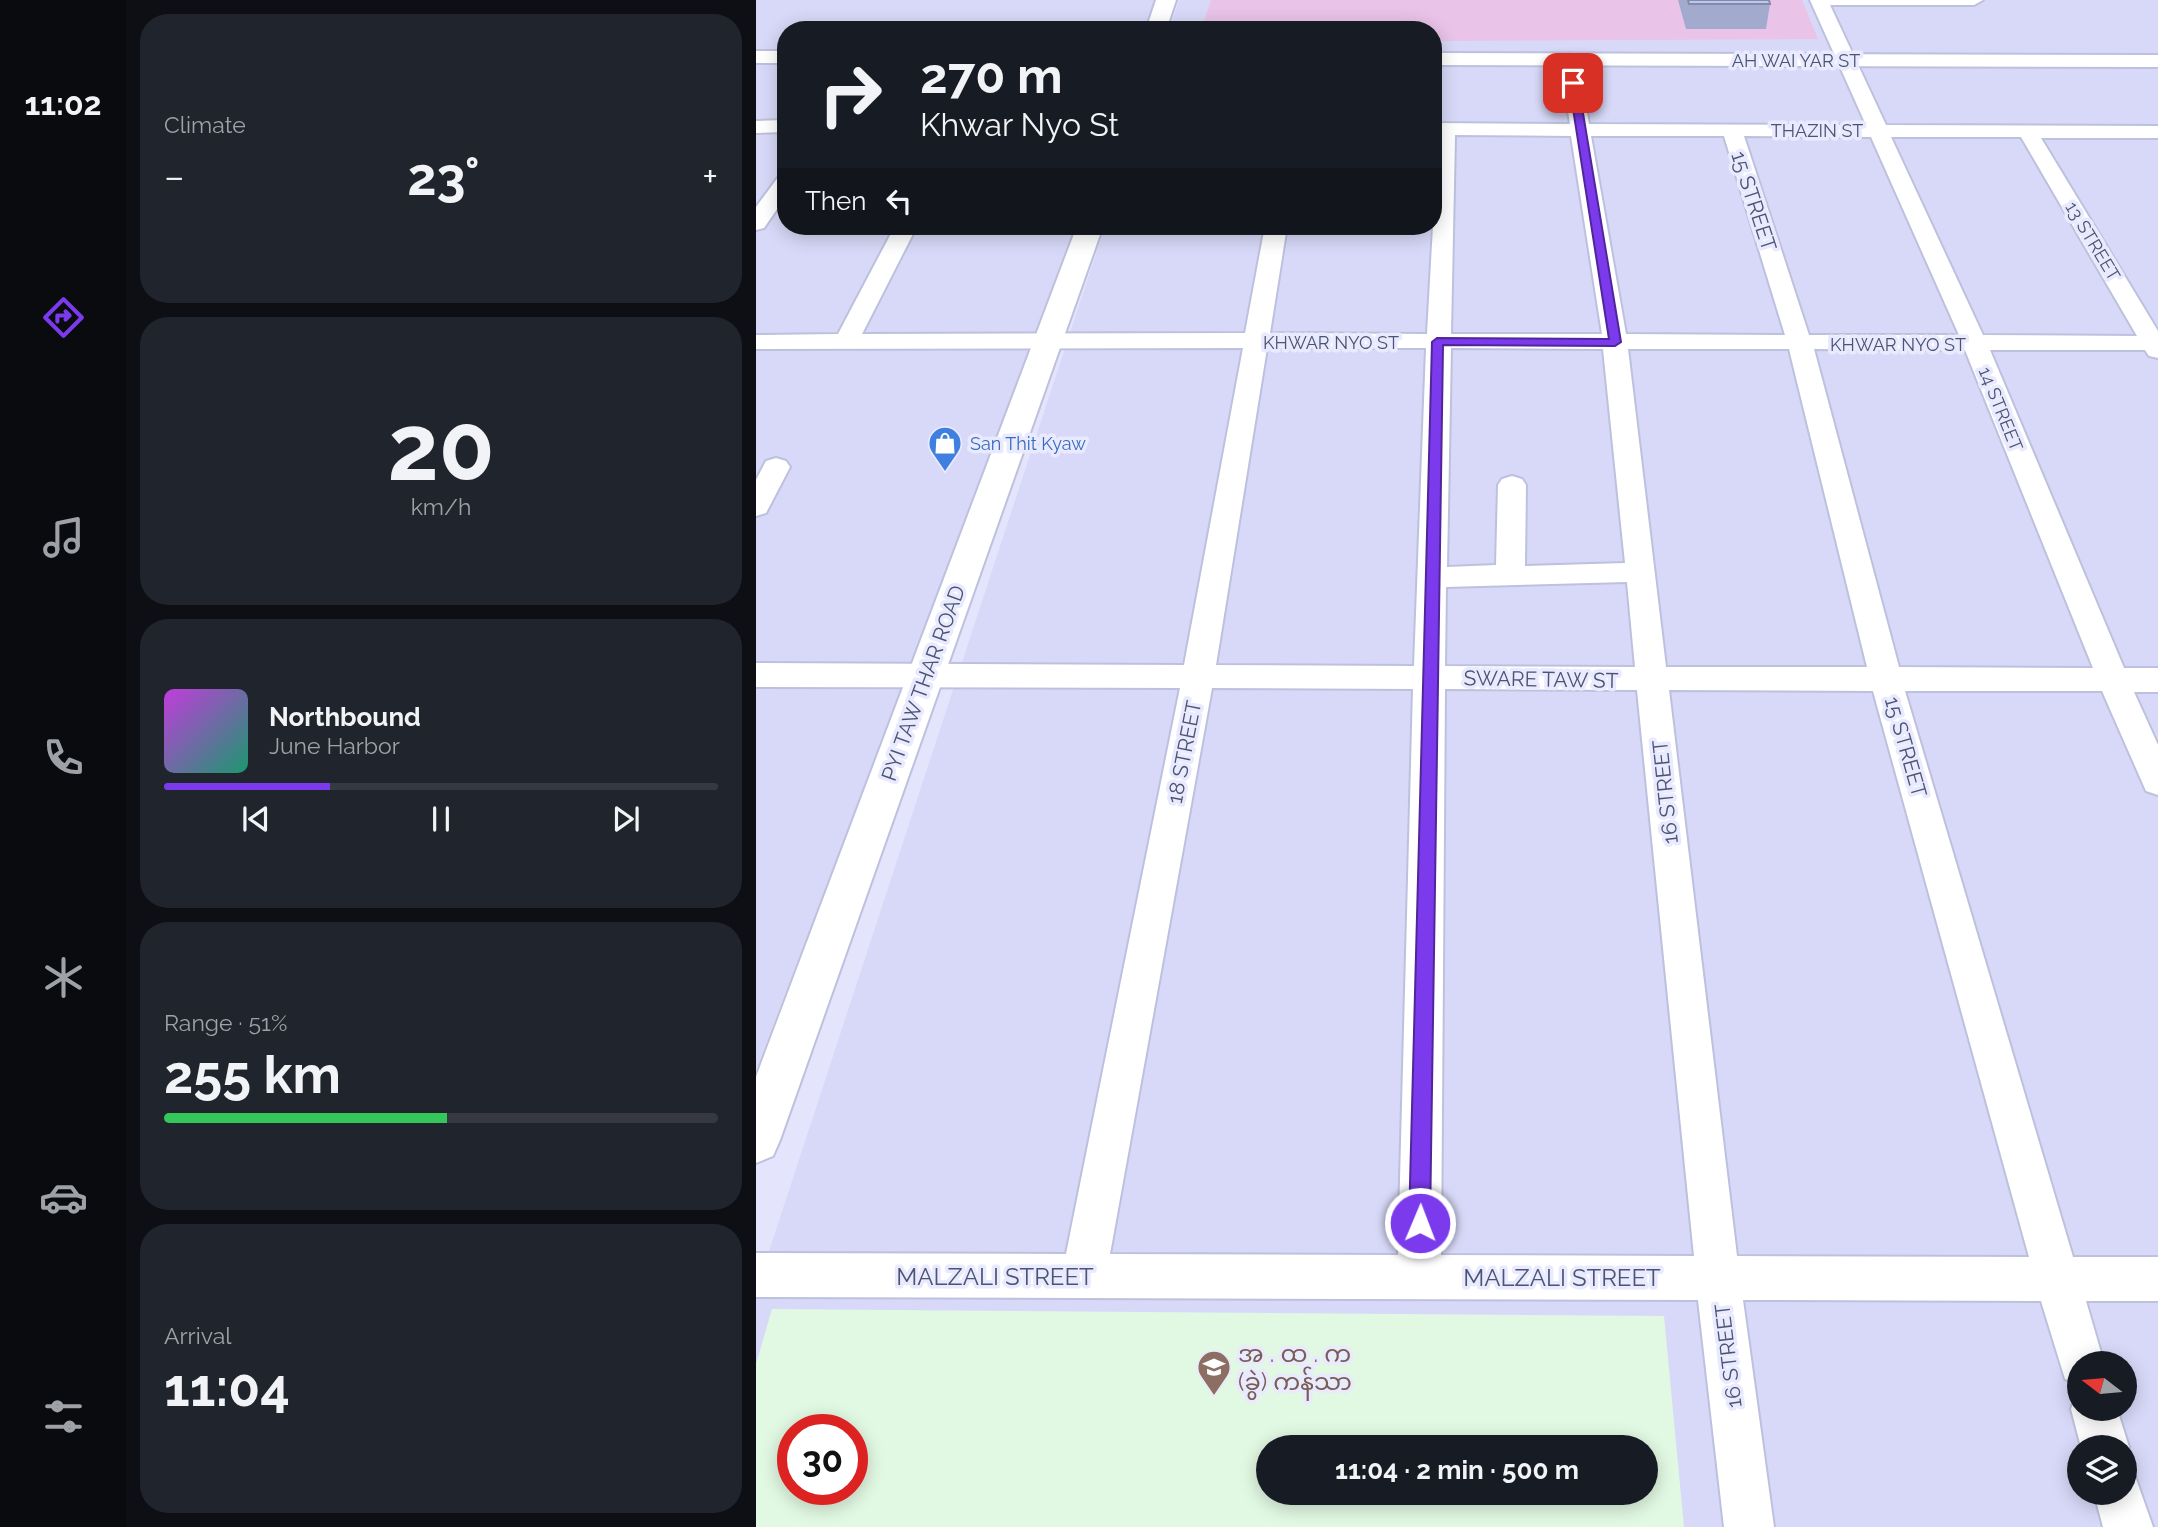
<!DOCTYPE html>
<html lang="en">
<head>
<meta charset="utf-8">
<style>
  :root { --surface:#171b24; --page:#20242c; --text:#f1f3f6; --muted:#9ea1a6; --line:#363941; --accent:#7c3aed }
  body { margin:0; font-family:Raleway,"Noto Sans Myanmar",sans-serif; background:var(--page); color:var(--text); height:100vh; display:flex; flex-direction:column; font-size:26px; white-space:nowrap }
  * { box-sizing:border-box; margin:0 }
  p { font-size:23px; color:var(--muted) }
  .icon { flex:none; width:38px; height:38px; fill:none; stroke:currentColor; stroke-width:2; stroke-linecap:round; stroke-linejoin:round }
  .map { position:relative; flex:1; overflow:hidden }
  .side { display:flex; flex-direction:column; gap:14px; padding:14px; background:#0d0f14; width:630px }
  .side>* { flex:none }
  .guide { position:absolute; left:21px; top:21px; width:665px; height:214px; border-radius:28px; box-shadow:0 4px 18px #0003; background:#171b24; color:var(--text); overflow:hidden }
  .needle { width:46px; rotate:286deg }
  .controls { position:absolute; left:1311px; top:1351px; display:grid; gap:14px }
  .controls a { display:grid; place-items:center; width:70px; height:70px; border-radius:50%; background:var(--surface); box-shadow:0 4px 18px #0003; font-size:35px }
  .speed { position:absolute; left:21px; top:1414px; display:flex; gap:14px; font-size:35px; font-weight:700; text-align:center }
  .speed>* { display:grid; place-content:center; width:91px; height:91px; border-radius:50%; background:var(--surface); box-shadow:0 4px 18px #0003; line-height:1 }
  .speed .limit { border:10px solid #d22; background:#fff; color:#111 }
  .pin { position:absolute; display:grid; place-items:center; width:60px; height:60px; color:#fff; margin:-30px; border-radius:14px; box-shadow:0 4px 10px #0006 }
  .me { position:absolute; width:77px; margin:-38px; rotate:1deg; stroke-linejoin:round; filter:drop-shadow(0 0 5px #0008) }
  .turn { display:flex; align-items:center; gap:24px; height:147px; padding:0 28px; font-size:32px }
  .turn .icon { width:91px; height:91px; stroke-width:2.5 }
  .turn b { display:block; font-size:49px; line-height:60px }
  .then { display:flex; align-items:center; height:66px; padding:0 28px; background:#0003; gap:14px; font-size:26px }
  .big { font-size:52px; font-weight:700; line-height:1.1 }
  .side .card { flex:1; display:flex; flex-direction:column; justify-content:center; gap:10px; min-width:0; padding:0 24px; border-radius:28px; background:var(--page) }
  .side .dial { align-items:center; gap:0 }
  .dial b { font-size:91px; line-height:1 }
  .song { display:flex; align-items:center; gap:21px }
  .cover { width:84px; height:84px; border-radius:10px; background:linear-gradient(135deg,hsl(290 70% 55%),hsl(160 70% 35%)) }
  .played { height:7px; border-radius:4px; background:linear-gradient(90deg,var(--accent) 30%,var(--line) 30%) }
  .keys { display:flex; justify-content:space-around; direction:ltr }
  .heat { display:flex; justify-content:space-between; align-items:center; font-size:38px; direction:ltr }
  .charge { height:10px; border-radius:5px; background:linear-gradient(90deg,#34c759 51%,var(--line) 0) }
  .trip { position:absolute; left:500px; top:1435px; width:402px; height:70px; border-radius:35px; background:var(--surface); box-shadow:0 4px 18px #0003; font-weight:700; line-height:70px; text-align:center }
  main { display:flex; flex:1; min-height:0 }
  .tab-bar { display:flex; flex-direction:column; width:126px; justify-content:space-around; align-items:center; background:#090b0e; color:var(--muted) }
  .tab-bar .icon { width:49px; height:49px }
  .tab-bar .active { color:var(--accent) }
  .tab-bar b { font-size:32px; color:var(--text) }
  .map>svg:first-child { display:block }
  .residential { fill:#d8d9f8; fill-rule:evenodd }
  .education { fill:#e1f8e2; fill-rule:evenodd }
  .green { fill:#e9c3e8 }
  .lines { fill:none; stroke-linecap:round; stroke-linejoin:round }
  .minor-casing { stroke:#bdc1dd; stroke-width:4 }
  .tertiary-casing { stroke:#bdc1dd; stroke-width:4 }
  .minor { fill:#fff; fill-rule:evenodd }
  .tertiary { fill:#fff; fill-rule:evenodd }
  .wall { fill:#a2aace }
  .building { fill:#bcc6f0; stroke:#848ba8; stroke-width:2 }
  .route { fill:#7c3aed; stroke:#51269a; stroke-width:2 }
  .labels { text-anchor:middle; dominant-baseline:central; stroke-width:7; stroke-linejoin:round; paint-order:stroke }
  .far-street-label { font-size:18px; fill:#4a5473; stroke:#eaeaff }
  .far-shop-label { font-size:18px; fill:#366cbe; stroke:#eaeaff; text-anchor:start }
  .street-label { font-size:21px; fill:#4a5473; stroke:#eaeaff }
  .near-street-label { font-size:24px; fill:#4a5473; stroke:#eaeaff }
  .near-education-label { font-size:24px; fill:#785e54; stroke:#eaeaff; text-anchor:start }
</style>
</head>
<body>
<main>
<nav class="tab-bar">
<b>11:02</b>
<svg class="icon active" aria-label="directions" viewBox="0 0 24 24"><path d="M12 3l9 9-9 9-9-9zM9 14v-3h6M13 9l2 2-2 2"/></svg>
<svg class="icon" aria-label="music" viewBox="0 0 24 24"><path d="M9 18V5l10-2v13"/><circle cx="6" cy="18" r="3"/><circle cx="16" cy="16" r="3"/></svg>
<svg class="icon" aria-label="phone" viewBox="0 0 24 24"><path d="M5 4h4l2 5-3 2q2 4 5 5l2-3 5 2v4C11 20 4 13 5 4z"/></svg>
<svg class="icon" aria-label="climate" viewBox="0 0 24 24"><path d="M12 3v18M4 7l16 10M4 17L20 7"/></svg>
<svg class="icon" aria-label="car" viewBox="0 0 24 24"><path d="M5 17H2v-5l4-1 3-4h7l3 4 3 1v5h-3M9 17h6M6 11h13"/><circle cx="7" cy="17" r="2"/><circle cx="17" cy="17" r="2"/></svg>
<svg class="icon" aria-label="filters" viewBox="0 0 24 24"><path d="M4 7h16M4 17h16"/><circle cx="9" cy="7" r="2"/><circle cx="15" cy="17" r="2"/></svg>
</nav>
<section class="side">
<div class="card"><p>Climate</p>
<div class="heat"><a>−</a><b class="big">23°</b><a>+</a></div>
</div>
<div class="card dial"><b>20</b><p>km/h</p></div>
<div class="card">
<div class="song"><i class="cover"></i><div><b>Northbound</b><p>June Harbor</p></div></div>
<div class="played"></div>
<div class="keys"><svg class="icon" aria-label="previous" viewBox="0 0 24 24"><path d="M18 5L8 12l10 7zM5 5v14"/></svg><svg class="icon" aria-label="pause" viewBox="0 0 24 24"><path d="M8 5v14M16 5v14"/></svg><svg class="icon" aria-label="next" viewBox="0 0 24 24"><path d="M6 5l10 7-10 7zM19 5v14"/></svg></div>
</div>
<div class="card"><p>Range · 51%</p><b class="big">255 km</b><div class="charge"></div></div>
<div class="card"><p>Arrival</p><b class="big">11:04</b></div>
</section>
<div class="map">
<svg width="1402" height="1527" viewBox="0 0 1402 1527">
  <rect width="100%" height="100%" fill="#e4e4fc"/>
  <path class="residential" d="M0,0h406l-11,30h-365v196h292l-322,844z
    M423,0h979v1527h-1402v-236l349,-1065h328v-196h-264zM1323,1363h45v46h-45zM37,1430h59v59h-59zM513,1447h378v46h-378zM1323,1447h45v46h-45z"/>
  <path class="education" d="M16,1309l892,7 20,211h-928v-163zM37,1430h59v59h-59zM513,1447h378v46h-378z"/>
  <path class="green" d="M455,0h591l16,39 -385,2v-11h-232z"/>
  <g class="lines">
    <defs>
      <path id="minor" d="M1054,0h173l-9,5h-144l56,120 272,1v12h-117l117,193v27l-9,-2 -4,-6h-155l134,318h34v24h-24l24,53v50l-12,-4 -44,-100h-197l168,566h85v44h-72l18,62h-25v22l-14,-6 -24,-78 -298,-1 31,227h-50l-26,-227 -942,-3v-44l310,1 114,-566 -424,-1v-24l428,2 59,-317 -487,1v-14l82,-1 57,-108h22l-55,108 383,-1 20,-107h22l-17,107 157,1 6,-108v-103l137,1 -10,-65 9,-6 9,6 11,65 277,1zM699,135l116,1 31,198h-151zM835,136h133l61,199 -159,-1zM988,136l127,1 88,198h-150zM1135,137h130l116,199 -154,-1zM511,348h159l-12,318 -198,-1zM695,348l152,1 22,214 -100,3 1,-81 -4,-6 -10,-3 -10,3 -4,6 -2,80 -49,2zM872,349h161l78,318h-201zM1058,349l151,1 128,318 -194,-1zM871,582l8,85 -190,-1 1,-79zM456,688l201,1 -15,566 -288,-1zM689,689l192,1 57,566 -253,-1zM913,690l204,1 156,566 -292,-1z
        M30,120v12l-30,1v-12z
        M30,174v22l-22,32 -8,2v-23l23,-31z
        M20,458l10,3 4,6 -24,46 -10,3v-36l10,-19z
        M1321,1392l2,17h38l12,38 -5,10v-10h-43l-10,-38z
        M1368,1471l11,5 18,51h-50l-9,-34h30z"/>
      <path id="tertiary" d="M400,0h20l-10,30h-20z
        M0,51h30v12h-30z
        M677,53l725,2v12l-725,-2z
        M321,226h26l-323,914 -7,16 -17,7v-86z"/>
    </defs>
    <use href="#minor" class="minor-casing"/>
    <use href="#tertiary" class="tertiary-casing"/>
    <use href="#minor" class="minor"/>
    <use href="#tertiary" class="tertiary"/>
  </g>
  <path class="wall" d="M922,0h91l1,4 -4,25h-80z"/>
  <path class="building" d="M932,0h81l1,4h-81z"/>
  <path class="route" d="M817,80l5,3 43,259 -6,4 -172,-1 -13,878 -3,7 -7,3 -8,-3 -3,-7 23,-881 5,-4 172,1 -40,-256z"/>
  <defs>
    <symbol id="shop-pin" viewBox="-11 -11 22 30"><path d="M0 17L-7.5 6A9.5 9.5 0 1 1 7.5 6Z" fill="#3f7fe0" stroke="#eaeaff"/><path d="M-5-2.5h2.3a2.7 3.5 0 0 1 5.4 0H5L5.5 6h-11ZM-1.5-2.5h3a1.5 2.3 0 0 0-3 0Z" fill="#fff"/></symbol>
    <symbol id="school-pin" viewBox="-11 -11 22 30"><path d="M0 17L-7.5 6A9.5 9.5 0 1 1 7.5 6Z" fill="#8d6e63" stroke="#eaeaff"/><path d="M0-5L7-2L0 1L-7-2ZM-4 1L0 2.5L4 1V4Q0 6-4 4Z" fill="#fff"/></symbol>
  </defs>
  <g fill-rule="evenodd">
    <use href="#shop-pin" x="170" y="424" width="38" height="52"/>
    <use href="#school-pin" x="439" y="1348" width="38" height="52"/>
  </g>
  <g class="labels">
    <g class="far-street-label">
      <text x="1040" y="60">AH WAI YAR ST</text>
      <text x="1061" y="130">THAZIN ST</text>
      <text transform="translate(1337 241) rotate(59)">13 STREET</text>
      <text x="575" y="342">KHWAR NYO ST</text>
      <text x="1142" y="344">KHWAR NYO ST</text>
      <text transform="translate(1245 409) rotate(68)">14 STREET</text>
    </g>
    <g class="far-shop-label">
      <text x="214" y="443">San Thit Kyaw</text>
    </g>
    <g class="street-label">
      <text transform="translate(998 201) rotate(72)">15 STREET</text>
      <text transform="translate(785 679) rotate(1)">SWARE TAW ST</text>
      <text transform="translate(167 683) rotate(-70)">PYI TAW THAR ROAD</text>
      <text transform="translate(1150 747) rotate(74)">15 STREET</text>
      <text transform="translate(428 752) rotate(-79)">18 STREET</text>
      <text transform="translate(909 792) rotate(-96)">16 STREET</text>
      <text transform="translate(972 1356) rotate(-97)">16 STREET</text>
    </g>
    <g class="near-street-label">
      <text x="239" y="1276">MALZALI STREET</text>
      <text x="806" y="1277">MALZALI STREET</text>
    </g>
    <g class="near-education-label">
      <text x="482" y="1353">အ . ထ . က<tspan x="482" dy="28">(ခွဲ) ကန်သာ</tspan></text>
    </g>
  </g>
</svg>
<div class="controls">
<a><svg class="needle" viewBox="-14 -14 28 28"><path d="M0-13l5 13h-10z" fill="#e53935"/><path d="M0 13l5-13h-10z" fill="#9ea1a6"/></svg></a>
<a><svg class="icon" aria-label="layers" viewBox="0 0 24 24"><path d="M12 4l9 5-9 5-9-5zM3 14l9 5 9-5"/></svg></a>
</div>
<div class="speed"><div class="limit">30</div></div>
<div class="pin" style="left:817px;top:83px;background:#d93025"><svg class="icon" aria-label="arrive" viewBox="0 0 24 24"><path d="M6 21V4h12l-3 4 3 4H6"/></svg></div>
<svg class="me" style="left:664px;top:1223px" viewBox="-20 -20 40 40"><circle r="17" fill="#7c3aed" stroke="#fff" stroke-width="3"/><path d="M0-11L8 9 0 5-8 9z" fill="#fff"/></svg>
<div class="trip">11:04 · 2 min · 500 m</div>
<div class="guide">
<div class="turn"><svg class="icon" aria-label="right" viewBox="0 0 24 24"><path d="M7 20v-9h11M14 6l5 5-5 5"/></svg><div><b>270 m</b>Khwar Nyo St</div></div>
<div class="then">Then<svg class="icon" aria-label="left" viewBox="0 0 24 24"><path d="M17 20v-9H6M10 6l-5 5 5 5"/></svg></div>
</div>
</div>
</main>
</body>
</html>
